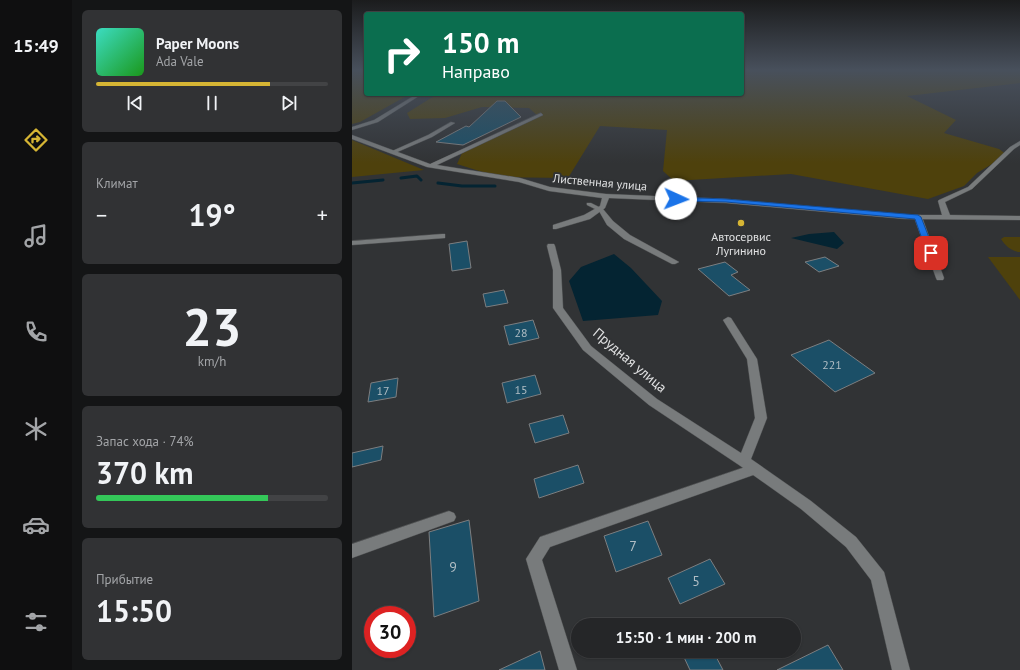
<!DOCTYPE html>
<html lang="ru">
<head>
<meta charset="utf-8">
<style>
  :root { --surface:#252628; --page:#313234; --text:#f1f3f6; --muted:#a3a5a8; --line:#424345; --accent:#d6b534 }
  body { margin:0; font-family:"PT Sans",sans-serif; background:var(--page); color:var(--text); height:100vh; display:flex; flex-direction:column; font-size:15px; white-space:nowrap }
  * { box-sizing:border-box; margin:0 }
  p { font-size:13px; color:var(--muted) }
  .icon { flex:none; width:22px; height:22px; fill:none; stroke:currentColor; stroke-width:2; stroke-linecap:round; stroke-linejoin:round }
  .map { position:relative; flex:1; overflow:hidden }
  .panel { display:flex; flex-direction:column; gap:10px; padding:10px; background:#141516; width:280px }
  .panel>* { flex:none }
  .banner { position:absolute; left:12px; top:12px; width:380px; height:84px; border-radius:4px; box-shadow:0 1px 3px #0004,0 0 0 1px var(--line); background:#0b6e4f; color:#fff; overflow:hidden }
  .speed { position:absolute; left:12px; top:606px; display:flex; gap:8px; font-size:20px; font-weight:700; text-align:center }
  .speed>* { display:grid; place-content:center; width:52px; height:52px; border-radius:50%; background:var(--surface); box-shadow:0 1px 3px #0004,0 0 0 1px var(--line); line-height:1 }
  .speed .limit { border:6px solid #d22; background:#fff; color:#111 }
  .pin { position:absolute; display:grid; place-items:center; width:34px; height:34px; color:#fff; margin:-17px; border-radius:8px; box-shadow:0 2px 6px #0006 }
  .me { position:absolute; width:44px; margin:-22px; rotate:92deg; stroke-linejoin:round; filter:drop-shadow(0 0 3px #0008) }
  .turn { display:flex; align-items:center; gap:14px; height:84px; padding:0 12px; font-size:18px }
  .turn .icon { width:52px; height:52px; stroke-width:2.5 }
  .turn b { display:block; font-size:28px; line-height:34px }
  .big { font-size:30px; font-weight:700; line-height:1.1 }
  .panel .card { flex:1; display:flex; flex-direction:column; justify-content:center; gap:6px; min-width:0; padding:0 14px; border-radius:6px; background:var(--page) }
  .panel .dial { align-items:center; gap:0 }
  .dial b { font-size:52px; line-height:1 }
  .song { display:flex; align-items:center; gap:12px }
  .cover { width:48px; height:48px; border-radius:6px; background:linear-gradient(135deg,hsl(170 70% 55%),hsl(120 70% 35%)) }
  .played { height:4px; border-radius:2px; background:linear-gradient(90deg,var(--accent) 75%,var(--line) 75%) }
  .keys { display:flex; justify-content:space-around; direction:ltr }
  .heat { display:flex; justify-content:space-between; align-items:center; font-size:22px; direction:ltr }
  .charge { height:6px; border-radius:3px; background:linear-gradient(90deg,#34c759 74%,var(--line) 0) }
  .trip { position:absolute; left:219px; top:618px; width:230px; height:40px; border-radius:20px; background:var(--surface); box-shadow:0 1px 3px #0004,0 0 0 1px var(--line); font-weight:700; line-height:40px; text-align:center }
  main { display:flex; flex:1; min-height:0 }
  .dock { display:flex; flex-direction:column; width:72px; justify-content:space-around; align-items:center; background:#0f0f10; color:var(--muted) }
  .dock .icon { width:28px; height:28px }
  .dock .selected { color:var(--accent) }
  .dock b { font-size:18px; color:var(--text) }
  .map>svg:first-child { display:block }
  .green { fill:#4e410c }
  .water { fill:#042432 }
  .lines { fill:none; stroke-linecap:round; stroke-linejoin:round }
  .stream { stroke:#042432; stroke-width:3 }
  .building { fill:#1b4f67; stroke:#7c7e80 }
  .service-casing { stroke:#4d4f50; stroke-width:1 }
  .minor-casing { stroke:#4d4f50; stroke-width:1 }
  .service { fill:#787b7c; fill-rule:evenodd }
  .minor { fill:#787b7c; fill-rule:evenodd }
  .route { fill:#1a73e8; stroke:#114b97 }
  .poi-dot { fill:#d6b534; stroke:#313335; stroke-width:1.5 }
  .labels { text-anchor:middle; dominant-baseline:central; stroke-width:4; stroke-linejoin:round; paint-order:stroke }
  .far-street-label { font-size:12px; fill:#e1e2e3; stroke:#313335 }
  .far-poi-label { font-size:12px; fill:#e1e2e3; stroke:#313335 }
  .number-label { font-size:12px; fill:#b0bdc4 }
  .street-label { font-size:14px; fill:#e1e2e3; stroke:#313335 }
  .near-number-label { font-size:14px; fill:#b0bdc4 }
</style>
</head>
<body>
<main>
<nav class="dock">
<b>15:49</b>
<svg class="icon selected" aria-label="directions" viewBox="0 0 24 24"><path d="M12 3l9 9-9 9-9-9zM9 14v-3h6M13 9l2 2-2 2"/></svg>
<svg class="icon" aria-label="music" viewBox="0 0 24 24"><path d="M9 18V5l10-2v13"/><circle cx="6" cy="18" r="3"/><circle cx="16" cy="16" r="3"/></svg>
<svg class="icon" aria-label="phone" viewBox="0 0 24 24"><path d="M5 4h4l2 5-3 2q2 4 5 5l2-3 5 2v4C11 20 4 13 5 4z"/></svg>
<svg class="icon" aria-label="climate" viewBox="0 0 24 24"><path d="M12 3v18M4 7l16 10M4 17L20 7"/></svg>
<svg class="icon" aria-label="car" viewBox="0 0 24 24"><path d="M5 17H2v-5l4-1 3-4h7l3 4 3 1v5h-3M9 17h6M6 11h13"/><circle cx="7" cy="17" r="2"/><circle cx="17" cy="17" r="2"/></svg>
<svg class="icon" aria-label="filters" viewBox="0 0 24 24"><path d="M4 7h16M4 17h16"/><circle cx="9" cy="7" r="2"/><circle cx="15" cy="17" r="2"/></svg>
</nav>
<section class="panel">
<div class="card">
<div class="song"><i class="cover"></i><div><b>Paper Moons</b><p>Ada Vale</p></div></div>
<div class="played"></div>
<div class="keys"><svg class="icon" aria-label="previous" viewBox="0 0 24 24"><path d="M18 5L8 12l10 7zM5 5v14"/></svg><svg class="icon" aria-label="pause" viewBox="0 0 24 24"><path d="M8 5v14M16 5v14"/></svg><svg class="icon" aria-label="next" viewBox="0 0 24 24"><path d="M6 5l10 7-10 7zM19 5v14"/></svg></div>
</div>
<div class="card"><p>Климат</p>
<div class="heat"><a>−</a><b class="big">19°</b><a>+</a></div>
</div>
<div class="card dial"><b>23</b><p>km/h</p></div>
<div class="card"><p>Запас хода · 74%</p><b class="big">370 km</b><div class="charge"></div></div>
<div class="card"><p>Прибытие</p><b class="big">15:50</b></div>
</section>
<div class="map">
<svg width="668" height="670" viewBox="0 0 668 670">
  <rect width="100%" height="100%" fill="#313335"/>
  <path class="green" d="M0,70h14v24h44l-50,28 -8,2z
    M390,70h278v13l-113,13 49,24 -12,13 55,16 8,6 -30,18 -13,13 -36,13 -137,-25 -117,7 -11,-10 4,-41 -67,-4 -32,52 -70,-1 -41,-13 5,-11 76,-37 -9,-8 -47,-1 -37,11 -35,1 -3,-6 24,-15 10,-4h301z
    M0,140l72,30 -72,7z
    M652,237h16v15c-7,0 -15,-6 -19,-13z
    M636,257h32v43z"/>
  <path class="water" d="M482,232l10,11 -7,6 -46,-11 18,-4z
    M262,254l17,14 31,33 -4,14 -75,6 -14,-40 12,-14z"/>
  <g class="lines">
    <path class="stream" d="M49,178l16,-2 4,4
      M0,183l31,-3
      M86,183l24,3h33"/>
  </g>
  <path class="building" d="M145,101h8l16,16 -58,28 -27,-3 30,-16 3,1z
    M115,241l4,27 -19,3 -3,-27z
    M473,257l14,9 -20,6 -14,-10z
    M373,262l13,10 -7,3 19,15 -21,6 -31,-27z
    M152,290l4,13 -22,4 -3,-13z
    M181,320l6,18 -30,7 -5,-19z
    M477,340l46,33 -40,19 -44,-37z
    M183,375l6,19 -34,9 -5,-20z
    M46,378l-2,19 -28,5 3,-19z
    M211,415l6,18 -34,10 -6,-19z
    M31,446l-2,14 -29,7v-14z
    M226,465l6,18 -45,15 -5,-19z
    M117,520l10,81 -45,16 -5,-85z
    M296,521l14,34 -46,17 -12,-36z
    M358,559l15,25 -45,20 -12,-26z
    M476,645l15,25h-66z
    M188,651l5,19h-46z
    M329,651h32l10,19h-33z"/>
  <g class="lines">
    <defs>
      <path id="service" d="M99,122l4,1 -23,14 -37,16 -5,-1 38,-17z
        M235,203h4l12,6 10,12 17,14 49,27 -4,2h-3l-48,-25 -17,-14 -8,-14 -12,-6z
        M563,215h6l1,2 22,61 -1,2h-6l-1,-2 -22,-61z
        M90,234h3v4l-93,7v-4z
        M402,464l5,1 2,4 -2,4 -209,74 -8,13 35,110h-18l-33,-111 14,-22z
        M97,511l5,2 2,4 -2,4 -102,37v-14z"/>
      <path id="minor" d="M65,94h5l-44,28 -26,8v-3l22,-7z
        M189,113l2,2 -106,50 83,13 30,9 56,7 120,5 179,16h37l-4,-14 1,-1 29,-13 42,-40 10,-6v4l-6,4 -42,40 -27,13 5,13 70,1v4l-115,-1 -179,-16 -117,-5 -4,10 -15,11 -34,10h-3v-4l31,-10 16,-9 2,-8 -53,-7 -30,-9 -92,-15 -75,-28v-4l78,29z
        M196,244h6l1,2 6,24 2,38 28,38 66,53 84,54 14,-35 -8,-59 -24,-39 5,-3 3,1 26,41 10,59 -16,41 60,42 45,36 28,35 26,98h-18l-21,-90 -25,-33 -45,-38 -62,-44 -90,-60 -66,-55 -30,-42v-38l-6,-24z"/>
    </defs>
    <use href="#service" class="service-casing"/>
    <use href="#minor" class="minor-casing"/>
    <use href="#service" class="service"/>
    <use href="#minor" class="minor"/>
  </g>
  <linearGradient id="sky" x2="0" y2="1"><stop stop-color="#1b1c1d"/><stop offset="0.43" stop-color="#48505c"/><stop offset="1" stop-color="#48505c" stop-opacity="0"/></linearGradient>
  <rect width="668" height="163" fill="url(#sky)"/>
  <path class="route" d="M322,197l52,2 192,16 3,2 14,36 -4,2 -4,-2 -12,-34 -189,-17 -50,-1 -2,-1z"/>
  <circle class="poi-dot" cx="389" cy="223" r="4"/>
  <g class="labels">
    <g class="far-street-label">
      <text transform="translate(248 182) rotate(5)">Лиственная улица</text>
    </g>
    <g class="far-poi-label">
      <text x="389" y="236">Автосервис<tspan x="389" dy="14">Лугинино</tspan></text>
    </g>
    <g class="number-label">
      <text x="169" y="332">28</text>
      <text x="480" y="364">221</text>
      <text x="169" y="389">15</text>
      <text x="31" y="390">17</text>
    </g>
    <g class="street-label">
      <text transform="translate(278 360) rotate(40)">Прудная улица</text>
    </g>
    <g class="near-number-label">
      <text x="281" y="546">7</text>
      <text x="101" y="567">9</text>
      <text x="344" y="581">5</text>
    </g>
  </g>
</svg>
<div class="speed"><div class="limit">30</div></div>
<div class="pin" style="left:579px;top:253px;background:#d93025"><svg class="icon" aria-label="arrive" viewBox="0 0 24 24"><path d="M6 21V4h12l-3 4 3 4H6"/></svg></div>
<svg class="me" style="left:324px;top:199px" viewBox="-20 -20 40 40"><circle r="19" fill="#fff"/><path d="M0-13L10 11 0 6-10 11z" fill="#1a73e8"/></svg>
<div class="trip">15:50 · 1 мин · 200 m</div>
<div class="banner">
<div class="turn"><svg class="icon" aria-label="right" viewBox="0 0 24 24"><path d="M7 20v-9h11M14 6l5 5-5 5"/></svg><div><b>150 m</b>Направо</div></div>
</div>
</div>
</main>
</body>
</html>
